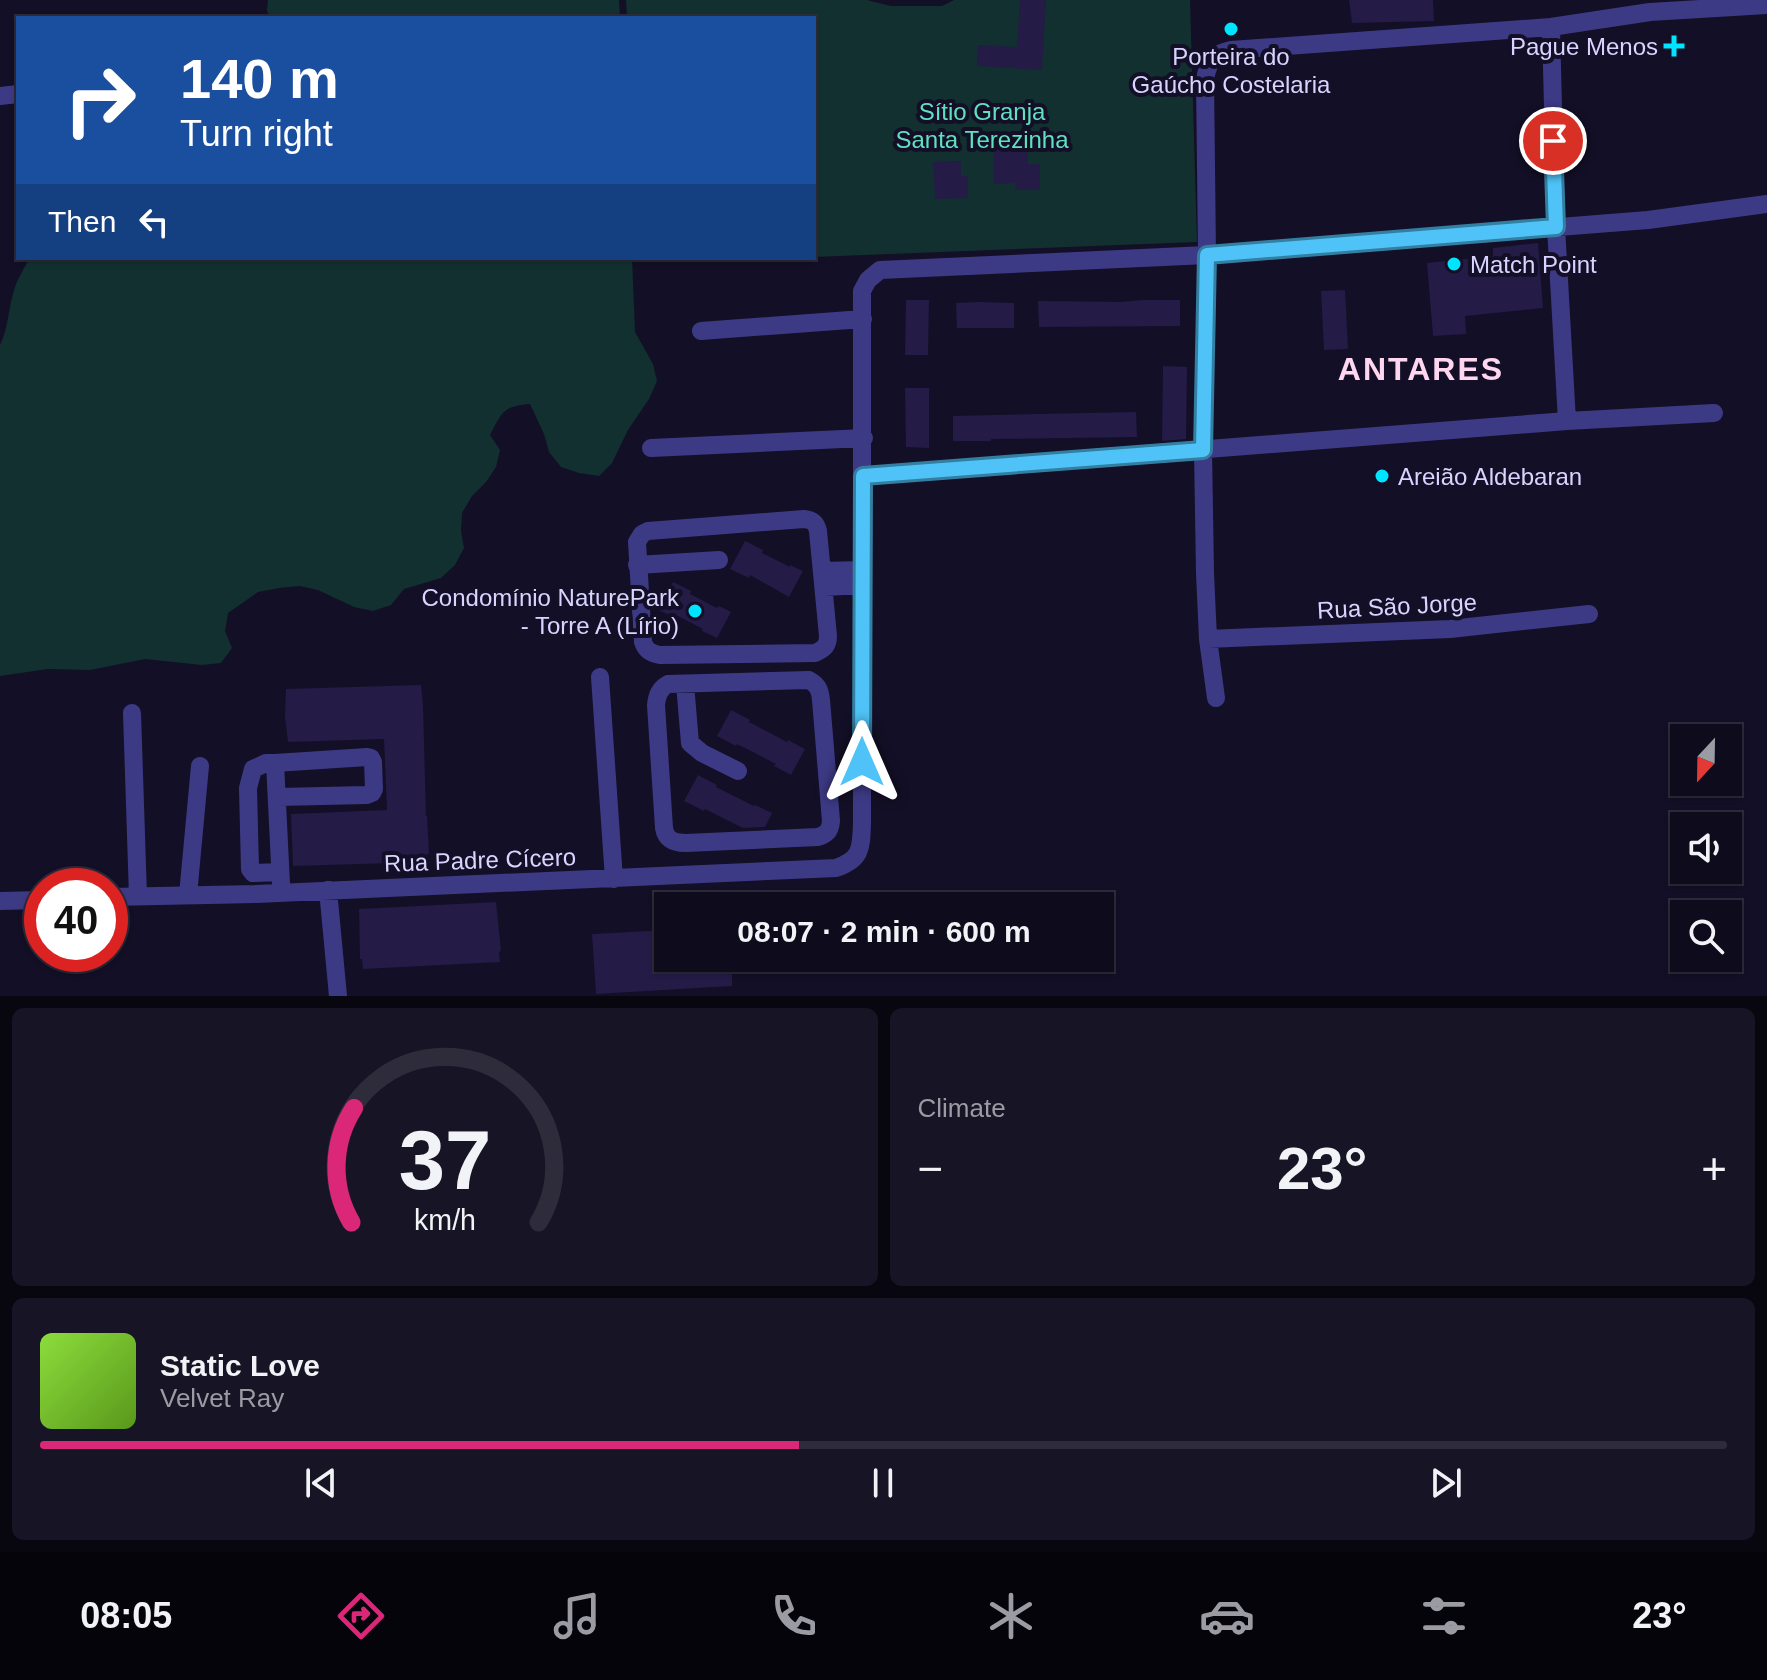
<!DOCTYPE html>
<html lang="en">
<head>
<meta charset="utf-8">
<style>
  :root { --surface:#0e0b1c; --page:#171425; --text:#f1f3f6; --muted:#9b9ba3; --line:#2e2b3b; --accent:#db2777 }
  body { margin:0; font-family:Helvetica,sans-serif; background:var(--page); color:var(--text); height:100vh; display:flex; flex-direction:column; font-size:30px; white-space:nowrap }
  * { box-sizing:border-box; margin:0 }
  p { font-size:26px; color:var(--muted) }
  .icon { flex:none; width:44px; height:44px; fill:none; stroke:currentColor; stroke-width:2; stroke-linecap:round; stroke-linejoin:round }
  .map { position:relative; height:996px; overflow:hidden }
  .drawer { display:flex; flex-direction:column; gap:12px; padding:12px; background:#08060f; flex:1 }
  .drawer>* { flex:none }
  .guide { position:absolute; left:16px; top:16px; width:800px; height:244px; border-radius:0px; box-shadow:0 2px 6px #0004,0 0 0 2px var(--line); background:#1a4fa0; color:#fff; overflow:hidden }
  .needle { width:52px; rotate:202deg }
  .controls { position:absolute; left:1670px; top:724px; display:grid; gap:16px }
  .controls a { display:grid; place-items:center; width:72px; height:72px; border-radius:0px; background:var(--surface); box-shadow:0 2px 6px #0004,0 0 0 2px var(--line); font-size:40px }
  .speed { position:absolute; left:24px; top:868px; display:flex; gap:16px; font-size:40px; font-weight:700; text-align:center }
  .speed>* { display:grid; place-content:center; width:104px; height:104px; border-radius:50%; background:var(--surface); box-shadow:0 2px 6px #0004,0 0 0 2px var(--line); line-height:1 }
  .speed .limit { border:12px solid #d22; background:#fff; color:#111 }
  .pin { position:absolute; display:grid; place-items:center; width:68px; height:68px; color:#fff; margin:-34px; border:4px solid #fff; border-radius:50%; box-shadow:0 2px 8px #0007 }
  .me { position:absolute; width:88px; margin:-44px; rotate:0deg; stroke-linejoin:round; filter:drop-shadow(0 0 6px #0008) }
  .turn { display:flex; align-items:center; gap:28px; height:168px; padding:0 32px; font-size:36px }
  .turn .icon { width:104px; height:104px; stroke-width:2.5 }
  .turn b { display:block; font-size:56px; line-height:68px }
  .then { display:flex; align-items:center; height:76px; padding:0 32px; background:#0003; gap:16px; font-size:30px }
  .big { font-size:60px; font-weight:700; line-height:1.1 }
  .drawer .card { flex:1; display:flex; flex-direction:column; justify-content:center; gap:12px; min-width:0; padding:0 28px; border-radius:12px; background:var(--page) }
  .drawer .dial { align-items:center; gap:0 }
  .dial svg { height:208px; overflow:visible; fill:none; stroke:var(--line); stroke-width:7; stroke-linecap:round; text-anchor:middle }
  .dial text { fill:var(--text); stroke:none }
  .song { display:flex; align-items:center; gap:24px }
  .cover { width:96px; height:96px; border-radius:12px; background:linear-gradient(135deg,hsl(90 70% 55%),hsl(90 70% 35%)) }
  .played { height:8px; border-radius:4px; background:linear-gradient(90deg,var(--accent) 45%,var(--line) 45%) }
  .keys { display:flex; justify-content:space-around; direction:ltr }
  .heat { display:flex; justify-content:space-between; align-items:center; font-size:44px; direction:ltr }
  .drawer .tiles { flex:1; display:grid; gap:12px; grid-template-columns:1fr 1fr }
  .card:last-child { grid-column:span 2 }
  .trip { position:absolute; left:654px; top:892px; width:460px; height:80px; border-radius:0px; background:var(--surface); box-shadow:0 2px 6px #0004,0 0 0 2px var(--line); font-weight:700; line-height:80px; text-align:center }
  .dock { display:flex; height:128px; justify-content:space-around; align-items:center; background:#06040b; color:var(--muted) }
  .dock .icon { width:56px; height:56px }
  .dock .current { color:var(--accent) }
  .dock b { font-size:36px; color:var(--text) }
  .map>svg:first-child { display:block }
  .green { fill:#12302f }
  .building { fill:#241b47 }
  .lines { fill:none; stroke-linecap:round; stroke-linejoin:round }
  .minor { stroke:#3d3a85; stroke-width:18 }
  .route-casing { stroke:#337fa1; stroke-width:20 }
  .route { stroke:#4fc3f7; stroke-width:14 }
  .poi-dot { fill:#00e5ff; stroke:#130f26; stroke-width:3 }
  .labels { text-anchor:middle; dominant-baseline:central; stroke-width:8; stroke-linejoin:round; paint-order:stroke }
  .poi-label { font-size:24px; fill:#d9d4ff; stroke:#130f26; text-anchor:end }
  .park-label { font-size:24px; fill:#5fe0c0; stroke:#130f26 }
  .street-label { font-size:24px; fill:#d9d4ff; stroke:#130f26 }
  .district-label { font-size:32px; font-weight:bold; letter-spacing:2px; fill:#ffd6f0; stroke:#130f26 }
</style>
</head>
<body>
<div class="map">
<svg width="1767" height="996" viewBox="0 0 1767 996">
  <rect width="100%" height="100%" fill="#130f26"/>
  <path class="green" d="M268,0h351l1,18h-350l-3,-7z
    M626,0h241l24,6h51l12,-6h236l7,242 -383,15v-239h-187z
    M30,258h602l3,74 18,32 4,17 -8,18 -21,31 -16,33 -13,13 -20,-3 -18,-6 -12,-15 -5,-18 -14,-30c-27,2 -28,8 -40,31l10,15 -4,17 -10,15 -14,14 -10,17 -1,18 3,17 -9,17 -14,13 -37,11 -13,16 -18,6 -19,-4 -36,-17 -18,-4 -21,2 -21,4 -30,21 -3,18 7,17 -11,15 -19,2 -57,-6 -55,11 -42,-1 -48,7v-331c8,-16 8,-34 13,-51 3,-13 10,-24 17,-36z"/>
  <path class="building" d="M1020,0h26l-4,70 -65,-4 1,-21 39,2z
    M1349,0h84l1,21 -82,2z
    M1028,133v31h12v26h-25v-7l-21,1 -1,-50z
    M961,161v15h7v22l-33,1 -2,-37z
    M1538,243l5,65 -78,8 1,18 -33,2 -6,-73 66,-7v-8z
    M1345,290l3,59 -24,1 -3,-59z
    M906,300h23l-1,55h-23z
    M1143,300h37v26l-141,1 -1,-26 83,1z
    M978,302l36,1v25h-57l-1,-25z
    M1163,366l24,1 -1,72 -24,2z
    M905,388h24v60l-23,-1z
    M1136,412l1,25 -146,2v2h-38v-25z
    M745,541l18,9 -1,3 28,14v-2l13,6 -14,26 -39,-22 -1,3 -19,-9z
    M673,582l18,9 -1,3 27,14 2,-2 12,6 -14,26 -15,-7 1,-2 -25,-13 -1,3 -18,-9z
    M421,685l2,20 3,111h1l2,38h-2v8l-134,4 -2,-52 96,-4 -2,-48 -1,-23 -96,3 -3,-26 1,-27z
    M731,710l19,10 -1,2 38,20 1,-2 17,9 -14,26 -17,-9 2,-2 -39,-20 -1,2 -19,-10z
    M698,775l19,10 -1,2 38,19 1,-1 17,8 -7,14 -22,1 -38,-19 -1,2 -20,-10z
    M496,902l5,49 -2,1 1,10 -137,7 -1,-10h-2l-1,-50z
    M668,930v28h64v28l-136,8 -4,-60z"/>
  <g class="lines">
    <path class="minor" d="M1551,27l5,200 11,194
      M0,96l18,-2
      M701,331l162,-12
      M651,448l213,-10
      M863,476l704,-55 147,-8
      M804,519c8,1 12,3 14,12l10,105c0,10 -4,13 -13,17l-155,2c-9,-2 -14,-4 -17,-13l-6,-100 5,-8 6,-3z
      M637,565l82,-5
      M822,571l41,-1
      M824,587l39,-2
      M1208,639l242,-10 139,-15
      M600,677l14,202
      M809,680c9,5 11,10 12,20l10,121c-1,10 -4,13 -13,16l-132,6c-12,0 -20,-3 -22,-15l-8,-123c1,-9 3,-16 12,-21z
      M685,684l5,59 12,10 36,18
      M1216,698l-8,-59 -3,-66 -2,-123 4,-195 -2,-177c5,-19 7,-24 26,-28l320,-23 99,-15 117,-7
      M132,713l6,183
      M275,763l6,121
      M278,797l89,-2 5,-2 2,-4 -1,-27 -2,-4 -4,-1 -92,6h-9l-13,6 -5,19 2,81 3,4 27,-1
      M328,890l10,106
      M188,895l12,-129
      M110,897l146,-3 580,-26c26,-9 25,-20 26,-45v-532l6,-11 12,-10 327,-15 441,-35 119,-16
      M0,901l42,-1"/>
  </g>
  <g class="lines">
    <defs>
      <path id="route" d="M862,762l1,-286 340,-26 4,-195 349,-28 -3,-86"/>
    </defs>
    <use href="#route" class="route-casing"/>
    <use href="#route" class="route"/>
  </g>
  <g class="poi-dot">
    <circle cx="1231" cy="29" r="8"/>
    <path d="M1670 34h8v8h8v8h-8v8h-8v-8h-8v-8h8z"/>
    <circle cx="1454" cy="264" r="8"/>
    <circle cx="1382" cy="476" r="8"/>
    <circle cx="695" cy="611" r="8"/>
  </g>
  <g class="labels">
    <g class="poi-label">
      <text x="1658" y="46">Pague Menos</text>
      <text x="1231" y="56" text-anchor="middle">Porteira do<tspan x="1231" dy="28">Gaúcho Costelaria</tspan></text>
      <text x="1470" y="264" text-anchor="start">Match Point</text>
      <text x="1398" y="476" text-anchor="start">Areião Aldebaran</text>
      <text x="679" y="597">Condomínio NaturePark<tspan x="679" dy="28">- Torre A (Lírio)</tspan></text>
    </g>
    <g class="park-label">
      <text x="982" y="111">Sítio Granja<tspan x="982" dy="28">Santa Terezinha</tspan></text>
    </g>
    <g class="street-label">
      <text transform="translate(1397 606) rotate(-3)">Rua São Jorge</text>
      <text transform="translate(480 860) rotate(-2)">Rua Padre Cícero</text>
    </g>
    <g class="district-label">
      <text x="1421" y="369">ANTARES</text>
    </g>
  </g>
</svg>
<div class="controls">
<a><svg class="needle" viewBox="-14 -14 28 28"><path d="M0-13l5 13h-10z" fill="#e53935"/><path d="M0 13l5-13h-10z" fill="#9b9ba3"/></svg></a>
<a><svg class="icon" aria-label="sound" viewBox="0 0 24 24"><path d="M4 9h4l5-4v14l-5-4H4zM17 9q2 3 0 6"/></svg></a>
<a><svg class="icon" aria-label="search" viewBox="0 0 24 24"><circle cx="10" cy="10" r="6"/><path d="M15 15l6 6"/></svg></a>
</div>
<div class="speed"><div class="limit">40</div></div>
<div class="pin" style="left:1553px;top:141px;background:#d93025"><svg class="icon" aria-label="arrive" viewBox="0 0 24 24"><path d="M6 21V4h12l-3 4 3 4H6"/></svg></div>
<svg class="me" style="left:862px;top:762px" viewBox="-20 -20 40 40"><path d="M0-17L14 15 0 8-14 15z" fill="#4fc3f7" stroke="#fff" stroke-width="4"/></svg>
<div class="trip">08:07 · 2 min · 600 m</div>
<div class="guide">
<div class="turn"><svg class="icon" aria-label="right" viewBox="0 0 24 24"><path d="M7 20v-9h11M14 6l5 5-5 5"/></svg><div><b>140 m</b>Turn right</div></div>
<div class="then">Then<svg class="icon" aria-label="left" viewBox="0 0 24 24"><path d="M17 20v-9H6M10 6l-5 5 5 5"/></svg></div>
</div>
</div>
<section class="drawer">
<div class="tiles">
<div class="card dial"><svg viewBox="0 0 100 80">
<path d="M14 69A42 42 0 1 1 86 69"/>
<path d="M14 69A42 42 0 0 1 15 25" stroke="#db2777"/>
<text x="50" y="56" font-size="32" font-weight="700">37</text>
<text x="50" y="72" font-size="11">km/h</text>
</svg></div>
<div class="card"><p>Climate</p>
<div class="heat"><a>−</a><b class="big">23°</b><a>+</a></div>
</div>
<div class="card">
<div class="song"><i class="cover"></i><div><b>Static Love</b><p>Velvet Ray</p></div></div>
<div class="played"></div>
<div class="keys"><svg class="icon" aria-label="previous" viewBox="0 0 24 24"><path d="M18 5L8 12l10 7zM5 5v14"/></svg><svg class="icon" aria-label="pause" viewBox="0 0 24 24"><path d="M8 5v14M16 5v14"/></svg><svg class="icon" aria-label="next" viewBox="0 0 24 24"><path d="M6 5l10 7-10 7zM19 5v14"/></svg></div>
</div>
</div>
</section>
<nav class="dock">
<b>08:05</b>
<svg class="icon current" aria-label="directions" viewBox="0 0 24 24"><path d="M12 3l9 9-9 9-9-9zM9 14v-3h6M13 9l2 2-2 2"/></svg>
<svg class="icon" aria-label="music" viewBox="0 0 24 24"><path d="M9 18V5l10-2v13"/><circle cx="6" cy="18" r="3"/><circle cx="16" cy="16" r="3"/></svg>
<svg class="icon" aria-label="phone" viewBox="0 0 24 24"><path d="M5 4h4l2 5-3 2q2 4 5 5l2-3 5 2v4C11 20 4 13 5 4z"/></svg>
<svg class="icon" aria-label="climate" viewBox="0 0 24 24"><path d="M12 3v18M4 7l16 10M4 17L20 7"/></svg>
<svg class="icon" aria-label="car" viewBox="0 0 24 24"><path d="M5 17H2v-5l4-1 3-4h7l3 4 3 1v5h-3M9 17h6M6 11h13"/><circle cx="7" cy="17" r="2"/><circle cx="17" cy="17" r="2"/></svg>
<svg class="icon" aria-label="filters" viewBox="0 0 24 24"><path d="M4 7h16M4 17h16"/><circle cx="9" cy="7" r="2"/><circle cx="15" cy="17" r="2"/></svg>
<b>23°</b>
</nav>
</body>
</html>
